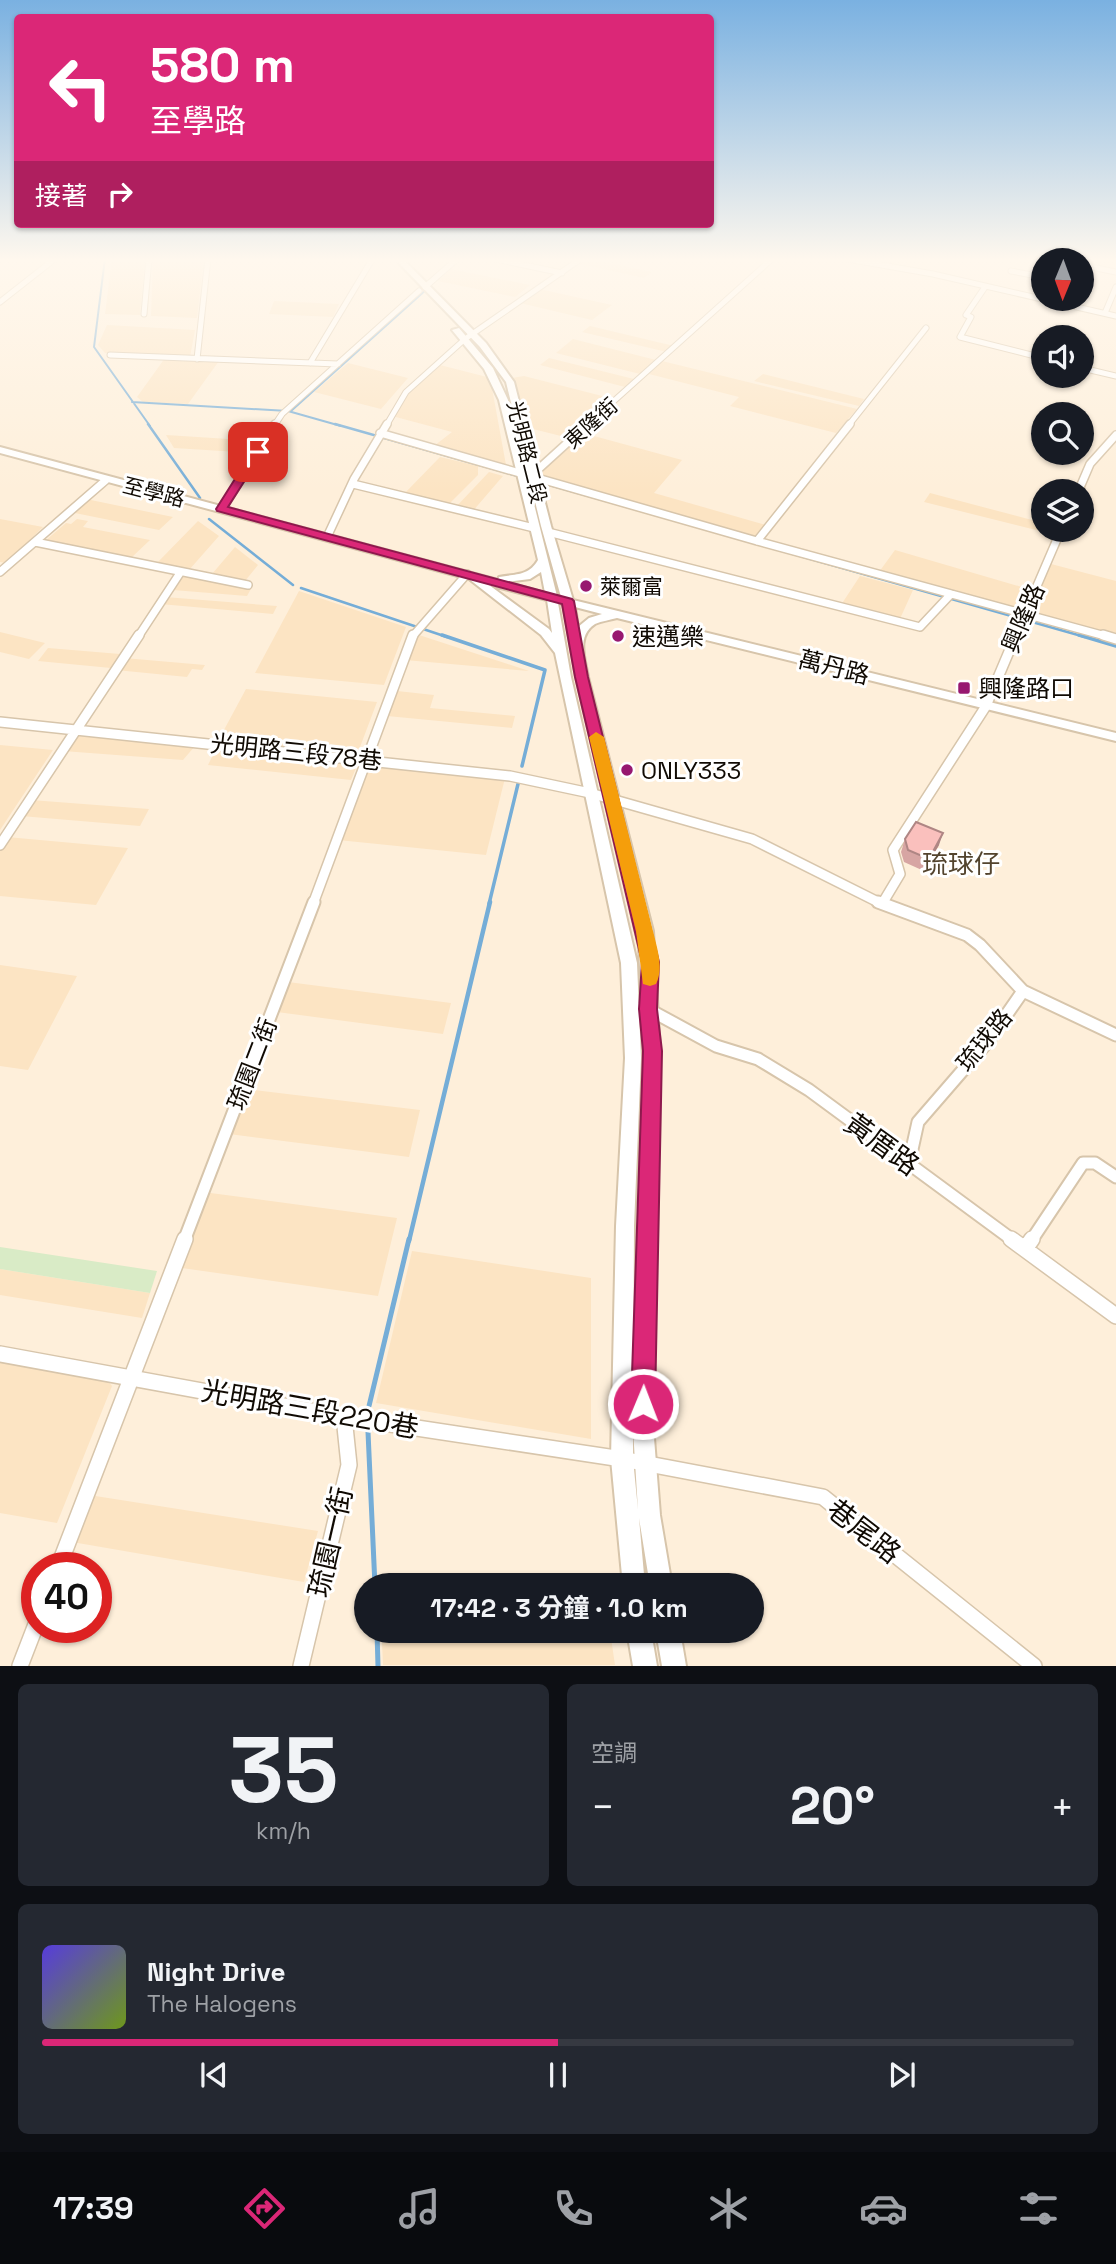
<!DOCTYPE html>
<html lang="zh-TW">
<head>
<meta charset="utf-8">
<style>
  :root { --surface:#171b24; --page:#242831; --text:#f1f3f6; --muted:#9ea1a6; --line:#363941; --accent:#db2777 }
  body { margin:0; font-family:"Space Grotesk","Noto Sans TC",sans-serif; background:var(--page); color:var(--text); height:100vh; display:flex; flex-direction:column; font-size:26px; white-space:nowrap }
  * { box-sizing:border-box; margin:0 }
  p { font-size:23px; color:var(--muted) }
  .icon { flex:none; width:38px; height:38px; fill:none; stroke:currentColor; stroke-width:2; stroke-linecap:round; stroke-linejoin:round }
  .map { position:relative; height:1666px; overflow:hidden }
  .sheet { display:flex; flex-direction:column; gap:18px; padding:18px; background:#0d0f14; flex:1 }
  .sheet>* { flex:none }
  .top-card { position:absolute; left:14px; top:14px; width:700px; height:214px; border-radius:7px; box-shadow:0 2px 5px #0004; background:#db2777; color:#fff; overflow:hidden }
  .needle { width:46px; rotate:181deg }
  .controls { position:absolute; left:1031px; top:248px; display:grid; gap:14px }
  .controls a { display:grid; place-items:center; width:63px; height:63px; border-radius:50%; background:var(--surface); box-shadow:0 2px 5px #0004; font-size:35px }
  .speed { position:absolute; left:21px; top:1552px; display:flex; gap:14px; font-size:35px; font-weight:700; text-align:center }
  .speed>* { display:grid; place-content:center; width:91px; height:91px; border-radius:50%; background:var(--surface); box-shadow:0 2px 5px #0004; line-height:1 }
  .speed .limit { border:10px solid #d22; background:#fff; color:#111 }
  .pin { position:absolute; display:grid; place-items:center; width:60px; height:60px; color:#fff; margin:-30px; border-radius:14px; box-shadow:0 4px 10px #0006 }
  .me { position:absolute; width:77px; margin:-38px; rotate:1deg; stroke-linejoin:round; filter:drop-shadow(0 0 5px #0008) }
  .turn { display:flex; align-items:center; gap:24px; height:147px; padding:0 21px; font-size:32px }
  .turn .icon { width:91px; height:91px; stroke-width:2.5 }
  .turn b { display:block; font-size:49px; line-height:60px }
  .then { display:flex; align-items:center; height:66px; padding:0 21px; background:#0003; gap:14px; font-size:26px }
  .big { font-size:52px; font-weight:700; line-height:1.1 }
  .sheet .card { flex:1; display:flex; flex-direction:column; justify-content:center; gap:10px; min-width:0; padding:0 24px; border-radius:10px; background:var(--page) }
  .sheet .dial { align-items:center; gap:0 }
  .dial b { font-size:91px; line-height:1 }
  .song { display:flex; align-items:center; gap:21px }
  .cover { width:84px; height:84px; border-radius:10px; background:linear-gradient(135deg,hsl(250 70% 55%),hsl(80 70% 35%)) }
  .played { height:7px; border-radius:4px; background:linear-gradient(90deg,var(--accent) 50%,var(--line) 50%) }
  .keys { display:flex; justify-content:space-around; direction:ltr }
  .heat { display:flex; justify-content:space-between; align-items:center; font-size:38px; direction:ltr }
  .sheet .tiles { flex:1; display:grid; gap:18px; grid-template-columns:1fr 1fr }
  .card:last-child { grid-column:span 2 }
  .trip { position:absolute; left:354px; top:1573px; width:410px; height:70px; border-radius:35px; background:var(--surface); box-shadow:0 2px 5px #0004; font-weight:700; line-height:70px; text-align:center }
  .tab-bar { display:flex; height:112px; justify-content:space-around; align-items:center; background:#090b0e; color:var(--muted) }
  .tab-bar .icon { width:49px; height:49px }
  .tab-bar .active { color:var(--accent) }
  .tab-bar b { font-size:32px; color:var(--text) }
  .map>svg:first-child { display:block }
  .built { fill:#fce4c3 }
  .green { fill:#d9ebc6 }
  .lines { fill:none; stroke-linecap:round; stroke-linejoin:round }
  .stream-far4 { stroke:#75add7; stroke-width:2 }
  .stream-far3 { stroke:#75add7; stroke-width:2.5 }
  .stream-far2 { stroke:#75add7; stroke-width:3.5 }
  .stream-far1 { stroke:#75add7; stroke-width:4.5 }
  .stream { stroke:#75add7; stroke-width:5 }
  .street-far4-casing { stroke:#d7c5ab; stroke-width:7 }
  .street-far3-casing { stroke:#d7c5ab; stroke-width:10 }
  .street-far2-casing { stroke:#d7c5ab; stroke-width:12 }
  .street-far1-casing { stroke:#d7c5ab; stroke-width:15 }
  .street-casing { stroke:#d7c5ab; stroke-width:18 }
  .secondary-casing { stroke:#d7c5ab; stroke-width:4 }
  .street-far4 { stroke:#fff; stroke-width:5 }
  .street-far3 { stroke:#fff; stroke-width:7 }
  .street-far2 { stroke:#fff; stroke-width:9 }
  .street-far1 { stroke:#fff; stroke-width:11 }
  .street { stroke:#fff; stroke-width:15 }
  .secondary { fill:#fff; fill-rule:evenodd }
  .wall { fill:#d7a5a3 }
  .shaded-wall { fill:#af8684 }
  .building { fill:#fac0bd; stroke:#af8684; stroke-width:2 }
  .route { fill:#db2777; stroke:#8e194d; stroke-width:2 }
  .slow { fill:#f59e0b }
  .poi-dot { fill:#971870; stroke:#fff; stroke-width:2.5 }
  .labels { text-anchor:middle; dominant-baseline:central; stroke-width:6; stroke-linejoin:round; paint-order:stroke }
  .far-street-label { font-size:21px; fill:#100a03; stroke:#fff }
  .far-poi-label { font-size:21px; fill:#100a03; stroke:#fff; text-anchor:start }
  .street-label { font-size:24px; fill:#100a03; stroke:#fff }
  .poi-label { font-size:24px; fill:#100a03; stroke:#fff; text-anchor:start }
  .neighbourhood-label { font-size:26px; fill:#53442e; stroke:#fff }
  .near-street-label { font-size:28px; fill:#100a03; stroke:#fff }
</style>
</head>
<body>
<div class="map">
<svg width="1116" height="1666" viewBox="0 0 1116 1666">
  <rect width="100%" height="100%" fill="#feefda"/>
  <path class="built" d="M112,258h33l-5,57 -35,-1z
    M153,258h51l-7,60 -46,-2z
    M584,258h2l66,14 -8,6 -68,-15z
    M451,269l79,16 -15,12 -77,-16z
    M539,289l73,16 -20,15 -72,-17z
    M274,301l65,3 -6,13 -64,-3z
    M107,325l88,5 -5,27 -85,-4 -7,-8z
    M590,326l84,20 -7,6 -85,-20z
    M573,339l83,21 -16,14 -84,-21z
    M165,358l54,3 -31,43 -45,-2 -6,-5z
    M549,358l85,21 -9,8 -85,-22z
    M662,361l195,48 -21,24 -106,-27 9,-9 -90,-23z
    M348,363l60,15 -27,31 -67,-17z
    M436,364l51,13 5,11 14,77 -72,-19 18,-14 -60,-16 16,-23z
    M763,374l101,25 -5,7 -105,-25z
    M524,376l90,23 -45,39 -44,-11 -3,-21 -10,-28z
    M583,433l99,27 -28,33 112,32 -9,13 -213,-60 -3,-7z
    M166,435l95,6 -7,12 -80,-5z
    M440,457l38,9v9l-32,32 -43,-12z
    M489,472l14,4 -31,36 -17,-4z
    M930,493l113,30v7h11l-2,4 -128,-32z
    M86,499l87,18 -14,13 -89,-18z
    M0,519l43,8 -37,36 -6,-1z
    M77,519l11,2 -5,6 67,13 -19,18 -86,-17 21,-18 5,1z
    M198,521l21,15 -30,34 -32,-7z
    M235,547l23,18 -13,16 -33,-7z
    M895,550l130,38 -9,22 -137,-38z
    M1051,564l65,17v57l-86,-24z
    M182,573l70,14 -5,9 -74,-6z
    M860,576l53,14 -14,31 -58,-16z
    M299,591l107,36 -22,58 -129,-12z
    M165,597l112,9 -4,8 -113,-10z
    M0,632l45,11 -16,16 -29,-7z
    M416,634l113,37 -124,-11z
    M48,648l72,6 -9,14 -73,-7z
    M124,658l81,7 -3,5 -10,-1 -5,8 -71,-7z
    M246,689l131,13 -20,53 -139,-14z
    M397,691l37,4 -4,13 85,8 -3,12 -125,-12z
    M78,732l117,14 -12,14 -120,-9z
    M0,745l53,5 -53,80z
    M217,747l142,14 -8,19 -143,-15z
    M366,764l139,14 -19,77 -148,-15z
    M31,800l118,9 -9,17 -119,-10z
    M7,837l121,11 -32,57 -96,-9v-49z
    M0,965l77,11 -49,94 -28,-4z
    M288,982l163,21 -8,31 -166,-22z
    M245,1089l175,21 -11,47 -180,-23z
    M203,1192l194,26 -19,78 -203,-29z
    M412,1251l179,27v161l-215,-36z
    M0,1269l150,24 -8,25 -142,-23z
    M0,1361l106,18 6,7 -55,137 -57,-10z
    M89,1495l229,36 -14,51 -232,-40z
    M442,1631h168l5,34h-232l-1,-22z"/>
  <path class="green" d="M0,1247l157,24 -7,22 -150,-24z"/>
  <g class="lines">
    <path class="stream-far4" d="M105,258l-11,89 56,79
      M132,402l156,9 53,15
      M291,411l137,-123"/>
    <path class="stream-far3" d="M148,424l52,74
      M335,424l750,213
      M209,519l84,66
      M301,588l146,49"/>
    <path class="stream-far2" d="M442,635l103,35 -23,96
      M1079,635l37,11
      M489,904l29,-120"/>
    <path class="stream-far1" d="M409,1241l81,-339"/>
    <path class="stream" d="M369,1406l40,-167
      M368,1432l7,154
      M377,1631l1,35"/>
    <defs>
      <path id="street-far4" d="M491,258l71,15
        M842,258l91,16 183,42
        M1047,258l13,3
        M1082,265l34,7
        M1011,271l32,6
        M425,287l33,-29
        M985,287l-19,28 5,2 -11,20 83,21
        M0,302l56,-44
        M1105,313l11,-26
        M144,314l5,-56
        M110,355l228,9
        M197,359l11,-101
        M310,363l63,-105
        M1082,368l34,8
        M274,426l8,-12 137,-123
        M386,426l20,-34 59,-53 117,-81
        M586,426l187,-168
        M848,426l78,-98"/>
      <path id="street-far3" d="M380,433l377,108 352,96
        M533,474l55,-50
        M353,484l181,44
        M1078,492l12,-28 26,-29
        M222,509l53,-85
        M548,532l372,95 31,-33
        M327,537l27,-58 33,-55
        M757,541l93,-117
        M35,542l213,43
        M0,572l106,-92
        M138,637l42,-64
        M412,637l55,-63
        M1015,637l46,-107"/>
      <path id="street-far2" d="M1103,635l13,4
        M0,722l510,54 80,17 162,46 130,65
        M0,845l139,-210
        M313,904l100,-269
        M882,904l18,-30 -7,-24 93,-144 30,-71"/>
      <path id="street-far1" d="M878,902l89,33 13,10 43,46 93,44
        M630,1008l18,1 68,37 42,13 51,31 205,151
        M909,1163l9,-41 71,-82 34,-49
        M184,1241l130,-339
        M1031,1241l52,-78h12l21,14"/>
      <path id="street" d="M1011,1239l105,77
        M1025,1249l7,-10
        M0,1354l344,63 278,42 201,38 211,169
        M58,1568l127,-329
        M20,1666l17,-44
        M301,1666l48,-201 -5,-48"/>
      <path id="secondary" d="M394,258h8l84,85 28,39 37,144 22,74 543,133v8l-499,-123c-7,2 -15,3 -22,6 -19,12 -10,35 -7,53l65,254 7,120 -7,374 7,90 12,71h-22l-11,-68 6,68h-22l-12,-127 5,-233 9,-168 -4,-95 -66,-310 -14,-18 -72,-56 -469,-126v-6l498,133 1,-3c16,-3 30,-1 39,-17l-39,-160 -15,-31 -32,-39 7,-2 34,40 15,32 49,196 4,1 -20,-71 -35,-144 -26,-35zM541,572l4,21 -39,-11 24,-3zM489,585l58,15 5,33 -3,-4zM558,603l5,1 13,73 63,269 5,105 -11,361 1,-186 7,-168 -4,-95 -66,-286zM575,607l27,7 -13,4 -11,9zM633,1429l5,81 -5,-51z
        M627,1631h24l6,35h-24z
        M656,1631h24l6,35h-24z"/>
    </defs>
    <use href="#street-far4" class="street-far4-casing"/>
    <use href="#street-far3" class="street-far3-casing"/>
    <use href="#street-far2" class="street-far2-casing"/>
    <use href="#street-far1" class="street-far1-casing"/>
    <use href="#street" class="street-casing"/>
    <use href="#secondary" class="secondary-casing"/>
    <use href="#street-far4" class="street-far4"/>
    <use href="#street-far3" class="street-far3"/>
    <use href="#street-far2" class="street-far2"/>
    <use href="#street-far1" class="street-far1"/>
    <use href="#street" class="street"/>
    <use href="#secondary" class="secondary"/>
  </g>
  <path class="wall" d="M905,839l34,6 -15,26 -20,-9 -3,-10z"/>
  <path class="shaded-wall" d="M943,833l-4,12 -15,26 5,-12z"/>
  <path class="building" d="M916,822l27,11 -14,26 -21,-9 -3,-11z"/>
  <linearGradient id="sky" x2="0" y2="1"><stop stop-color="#7ab1e1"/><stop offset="0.53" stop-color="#fff8ee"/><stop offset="1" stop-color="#fff8ee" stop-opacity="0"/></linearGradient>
  <rect width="1116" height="491" fill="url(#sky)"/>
  <path class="route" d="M258,449l5,3 -35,55 344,92 2,2 14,76 71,285 -2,47 5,42 -7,353 -4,8 -8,3 -8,-3 -4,-8 12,-353 -4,-42 3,-47 -67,-285 -13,-73 -345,-93 -1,-2 36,-57z"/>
  <path class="slow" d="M596,732l8,5 49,194c4,17 11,37 3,53l-6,2 -7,-2 -7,-53 -47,-194z"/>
  <g class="poi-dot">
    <circle cx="586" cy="586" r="7"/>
    <circle cx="618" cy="636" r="7"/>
    <rect x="957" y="681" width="14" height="14" rx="3.5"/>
    <circle cx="627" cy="770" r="7"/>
  </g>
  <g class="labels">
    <g class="far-street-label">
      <text transform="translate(591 423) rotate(-42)">東隆街</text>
      <text transform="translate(527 452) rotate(76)">光明路二段</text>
      <text transform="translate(154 492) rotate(14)">至學路</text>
    </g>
    <g class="far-poi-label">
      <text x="600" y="586">萊爾富</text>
    </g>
    <g class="street-label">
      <text transform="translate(1023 618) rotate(-67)">興隆路</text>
      <text transform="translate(834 667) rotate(14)">萬丹路</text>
      <text transform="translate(296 752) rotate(6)">光明路三段78巷</text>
      <text transform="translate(984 1040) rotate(-51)">琉球路</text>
      <text transform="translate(252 1064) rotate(-69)">琉園二街</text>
    </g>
    <g class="poi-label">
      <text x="632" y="636">速邁樂</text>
      <text x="978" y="688">興隆路口</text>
      <text x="641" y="770">ONLY333</text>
    </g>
    <g class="neighbourhood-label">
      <text x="961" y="864">琉球仔</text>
    </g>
    <g class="near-street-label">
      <text transform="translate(882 1144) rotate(36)">黃厝路</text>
      <text transform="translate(310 1409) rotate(10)">光明路三段220巷</text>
      <text transform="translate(864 1531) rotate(38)">巷尾路</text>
      <text transform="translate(330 1542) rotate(-77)">琉園一街</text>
    </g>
  </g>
</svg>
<div class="controls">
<a><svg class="needle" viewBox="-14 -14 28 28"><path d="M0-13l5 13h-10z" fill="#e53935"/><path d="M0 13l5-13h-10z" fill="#9ea1a6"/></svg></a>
<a><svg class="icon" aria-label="sound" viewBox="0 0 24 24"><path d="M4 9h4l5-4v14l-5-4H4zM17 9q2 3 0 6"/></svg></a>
<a><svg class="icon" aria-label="search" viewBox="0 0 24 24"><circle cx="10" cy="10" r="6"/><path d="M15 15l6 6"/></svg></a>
<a><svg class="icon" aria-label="layers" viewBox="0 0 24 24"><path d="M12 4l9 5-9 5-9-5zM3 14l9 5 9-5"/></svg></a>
</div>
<div class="speed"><div class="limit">40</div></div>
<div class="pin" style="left:258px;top:452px;background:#d93025"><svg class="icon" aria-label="arrive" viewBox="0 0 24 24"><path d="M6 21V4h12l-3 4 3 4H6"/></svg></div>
<svg class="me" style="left:643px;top:1404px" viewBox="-20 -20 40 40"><circle r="17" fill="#db2777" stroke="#fff" stroke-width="3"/><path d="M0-11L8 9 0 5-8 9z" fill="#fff"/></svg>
<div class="trip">17:42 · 3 分鐘 · 1.0 km</div>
<div class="top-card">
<div class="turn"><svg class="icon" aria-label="left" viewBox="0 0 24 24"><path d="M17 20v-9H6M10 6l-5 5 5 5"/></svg><div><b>580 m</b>至學路</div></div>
<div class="then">接著<svg class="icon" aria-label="right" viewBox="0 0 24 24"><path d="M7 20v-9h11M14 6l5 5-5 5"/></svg></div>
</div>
</div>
<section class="sheet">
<div class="tiles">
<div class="card dial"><b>35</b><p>km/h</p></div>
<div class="card"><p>空調</p>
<div class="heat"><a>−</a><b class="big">20°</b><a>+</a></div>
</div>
<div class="card">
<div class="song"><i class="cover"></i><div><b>Night Drive</b><p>The Halogens</p></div></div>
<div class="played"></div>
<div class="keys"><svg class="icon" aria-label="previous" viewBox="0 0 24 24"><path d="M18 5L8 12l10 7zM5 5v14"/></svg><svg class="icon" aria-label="pause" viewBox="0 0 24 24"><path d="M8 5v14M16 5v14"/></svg><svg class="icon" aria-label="next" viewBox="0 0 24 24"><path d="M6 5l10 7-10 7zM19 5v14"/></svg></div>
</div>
</div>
</section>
<nav class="tab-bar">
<b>17:39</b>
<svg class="icon active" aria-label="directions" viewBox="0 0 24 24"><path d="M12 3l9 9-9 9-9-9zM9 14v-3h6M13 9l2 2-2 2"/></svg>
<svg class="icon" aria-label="music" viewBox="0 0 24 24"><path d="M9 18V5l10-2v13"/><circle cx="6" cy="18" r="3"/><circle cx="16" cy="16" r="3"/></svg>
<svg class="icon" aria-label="phone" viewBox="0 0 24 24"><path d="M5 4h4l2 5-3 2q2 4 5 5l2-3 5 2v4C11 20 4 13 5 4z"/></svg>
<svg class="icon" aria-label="climate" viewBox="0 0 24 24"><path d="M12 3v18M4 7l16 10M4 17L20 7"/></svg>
<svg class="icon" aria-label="car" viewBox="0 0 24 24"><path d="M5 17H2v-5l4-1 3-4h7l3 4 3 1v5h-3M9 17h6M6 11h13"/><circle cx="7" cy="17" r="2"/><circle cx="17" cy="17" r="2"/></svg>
<svg class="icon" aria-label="filters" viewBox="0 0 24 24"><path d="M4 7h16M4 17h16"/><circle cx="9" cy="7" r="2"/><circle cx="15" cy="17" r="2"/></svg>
</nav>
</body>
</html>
